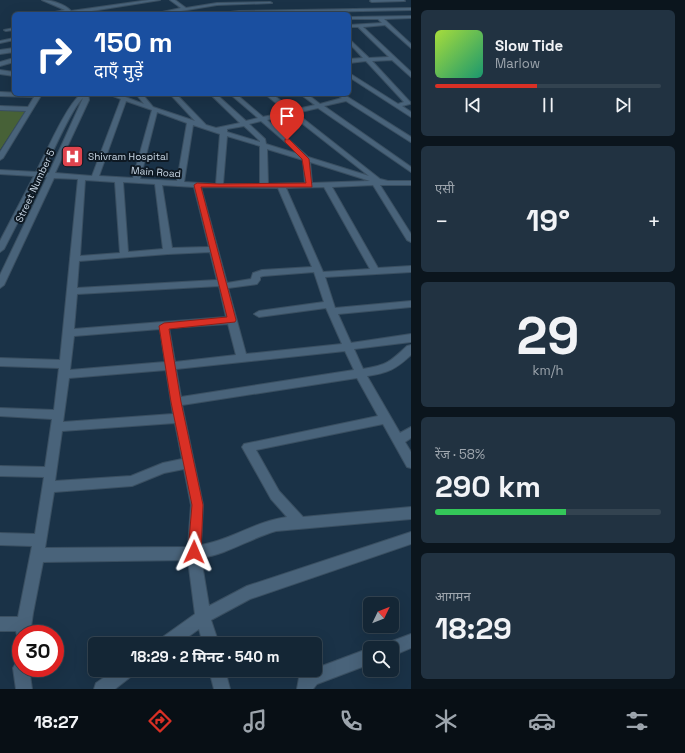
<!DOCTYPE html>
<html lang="hi">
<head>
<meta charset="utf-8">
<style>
  :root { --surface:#142635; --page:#213241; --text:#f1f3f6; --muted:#9da5ad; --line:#334350; --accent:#d93025 }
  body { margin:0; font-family:"Space Grotesk","Noto Sans Devanagari",sans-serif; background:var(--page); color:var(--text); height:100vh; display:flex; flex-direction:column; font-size:15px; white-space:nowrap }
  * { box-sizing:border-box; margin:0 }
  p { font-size:13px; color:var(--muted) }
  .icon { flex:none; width:22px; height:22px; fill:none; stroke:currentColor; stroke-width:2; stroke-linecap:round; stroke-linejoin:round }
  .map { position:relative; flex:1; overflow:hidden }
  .sheet { display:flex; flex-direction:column; gap:10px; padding:10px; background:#0b151d; width:274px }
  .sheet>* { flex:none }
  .top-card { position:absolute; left:12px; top:12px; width:339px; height:84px; border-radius:6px; box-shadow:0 4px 16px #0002,0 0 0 1px var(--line); background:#1a4fa0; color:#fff; overflow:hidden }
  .needle { width:26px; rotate:47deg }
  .tools { position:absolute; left:363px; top:597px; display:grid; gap:8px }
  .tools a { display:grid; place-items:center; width:36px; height:36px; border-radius:6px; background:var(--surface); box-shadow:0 4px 16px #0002,0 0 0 1px var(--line); font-size:20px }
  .speed { position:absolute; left:12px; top:625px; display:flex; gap:8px; font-size:20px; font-weight:700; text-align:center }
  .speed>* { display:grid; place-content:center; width:52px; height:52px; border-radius:50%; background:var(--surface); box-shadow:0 4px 16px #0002,0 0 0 1px var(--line); line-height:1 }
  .speed .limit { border:6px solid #d22; background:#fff; color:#111 }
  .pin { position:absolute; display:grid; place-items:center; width:34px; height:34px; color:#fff; margin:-41px -17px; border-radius:50% 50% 50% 0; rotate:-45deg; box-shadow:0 0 4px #0007 }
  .pin .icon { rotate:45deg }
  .me { position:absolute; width:44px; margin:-22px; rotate:1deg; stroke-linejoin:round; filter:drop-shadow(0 0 3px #0008) }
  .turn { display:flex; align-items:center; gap:14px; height:84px; padding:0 16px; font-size:18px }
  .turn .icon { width:52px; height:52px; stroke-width:2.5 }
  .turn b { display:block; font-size:28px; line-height:34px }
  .big { font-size:30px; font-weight:700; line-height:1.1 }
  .sheet .tile { flex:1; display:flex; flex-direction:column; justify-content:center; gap:6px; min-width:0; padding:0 14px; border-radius:6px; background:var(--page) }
  .sheet .dial { align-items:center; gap:0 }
  .dial b { font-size:52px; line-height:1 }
  .song { display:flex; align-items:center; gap:12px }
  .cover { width:48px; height:48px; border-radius:6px; background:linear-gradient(135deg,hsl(80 70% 55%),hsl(160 70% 35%)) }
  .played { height:4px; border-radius:2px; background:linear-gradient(90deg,var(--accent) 45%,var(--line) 45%) }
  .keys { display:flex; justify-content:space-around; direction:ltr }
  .heat { display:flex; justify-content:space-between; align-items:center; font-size:22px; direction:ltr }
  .charge { height:6px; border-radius:3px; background:linear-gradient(90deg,#34c759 58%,var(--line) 0) }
  .trip { position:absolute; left:88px; top:637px; width:234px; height:40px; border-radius:6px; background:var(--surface); box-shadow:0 4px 16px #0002,0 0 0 1px var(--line); font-weight:700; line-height:40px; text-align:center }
  .tab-bar { display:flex; height:64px; justify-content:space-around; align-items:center; background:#080f15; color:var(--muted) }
  .tab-bar .icon { width:28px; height:28px }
  .tab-bar .on { color:var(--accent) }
  .tab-bar b { font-size:18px; color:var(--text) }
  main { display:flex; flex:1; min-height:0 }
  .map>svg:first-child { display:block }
  .green { fill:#476137 }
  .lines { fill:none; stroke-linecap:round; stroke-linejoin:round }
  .minor-casing { stroke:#3a4f61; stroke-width:2 }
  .minor { fill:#49637a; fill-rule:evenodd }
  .route { fill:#d93025; stroke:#8d1f18 }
  .labels { text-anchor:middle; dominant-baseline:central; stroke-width:4; stroke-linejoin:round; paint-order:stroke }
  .far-poi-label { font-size:10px; fill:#cad8e6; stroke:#0e1923; text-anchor:start }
  .far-street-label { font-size:10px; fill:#cad8e6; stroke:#0e1923 }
</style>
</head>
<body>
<main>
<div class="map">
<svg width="411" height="689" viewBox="0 0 411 689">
  <rect width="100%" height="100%" fill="#1a3247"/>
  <path class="green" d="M0,109l26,1 -26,40z"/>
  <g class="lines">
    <defs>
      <path id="minor" d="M42,0c9,0 23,4 29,11l78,-11h11l-87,14h-6v-2l-22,2 20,-4z
        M170,0h5l11,8 31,-5 53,-1 2,1 -55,2 -54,9h-10l28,-6z
        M371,0h33l1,1 -33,1 -2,-1z
        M411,8v2l-198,4 26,-3z
        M411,16v2l-27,1 27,25v4l-26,-23 -22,2 48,45v5l-19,-17 -20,1 38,41v2l-8,2 9,6v5l-62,-40v-4l49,31 6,-2 -38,-41 -17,2v-4l14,-1 -14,-15v-4l20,19 20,-1 -31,-30h-9v-2l33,-2 -4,-4h-29v-2z
        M14,28v2l-8,1 -2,-1z
        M14,38v2l-14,3v-2z
        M14,48v4l-14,2v-4z
        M14,58v4l-14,4v-4z
        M0,70l14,2v4l-14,-2z
        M0,92l42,2 -39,64 -3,2v-8l26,-41 -26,-1v-4l28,1 6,-10 -34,-1z
        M81,94h7l1,6 -34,73 37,3 29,-77 -13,-5h9l27,10 -8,-10h6l11,13 42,14 -25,-27h6l30,31 10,3 24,-5 -30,-29h6l30,27 12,-3 -28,-24h6l27,23 24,-5 -22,-18h7l21,16 22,-5 -15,-11h7l13,10 22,-6 -6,-4h7l68,43v5l-2,-1 -63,-40 -22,5 87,61v5l-93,-64 -22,5 84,66 8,2h23v4h-31l31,49v8l-4,-2 -34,-55 -41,2 46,81 33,-2v6l-86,5 10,31 76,-7v6l-73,7 13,29 60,-9v8l-57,7 9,20c24,-4 27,-7 44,-23l4,-1v10c-15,14 -23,18 -44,21l33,57 11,-6v11l-6,4 6,10v16l-4,-1 -24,-43 -127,26 23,41 24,26 108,-10v12l-135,12c-25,7 -48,23 -75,27l8,48 38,-20 164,-54v12l-161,55 -39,21 8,24h-16l-4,-15 -21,15h-21l3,-5 35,-25 -7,-54 -145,2 -10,51 -3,21h-9v7l-3,-2 -2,-8h-16v-14h18l14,-71 -32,-1v-12l35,1 9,-57 -44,-1v-10l45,1 7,-48 -52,-3v-8l54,2 5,-42 -59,-2v-8l60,2 18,-181 -24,-1 -50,107 -4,3v-13l47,-98h-6l-37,72 -4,3v-11l34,-65 -34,-2v-4l36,2c10,-19 30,-66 45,-78zM83,98l-34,75h-6c7,-15 29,-66 40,-75zM126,101l26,9 -19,68 -34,-2zM157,112l30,11 -10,58 -37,-2zM290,114l79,62 -61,-19 -41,-37zM261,121l36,31 1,2 -32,-10 -1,-5 -16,-15zM193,125l27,9 -4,50 -32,-2zM244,126l16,15v1l-33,-10v-3zM227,136l33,10v38h-37zM267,149l36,11 2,23 -37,1zM310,162l60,19 -58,2zM85,180l30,2 5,71 -40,3zM123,182l32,2 8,65 -35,3zM162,185l32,2 15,60 -37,1zM201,187l77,1 34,79 -50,3 -9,3 -2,6 -24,4zM324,187l46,82 -47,3 -37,-84zM210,252l7,28 -140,8 2,-27 89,-7zM314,272l10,30 -65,9 -5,3 5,3 67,-9 16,36 -96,10 -18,-66 29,-4 3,-4v-3l3,-1zM219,286l7,31 -152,12 3,-35zM228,324l8,31 -61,7 -6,-34zM160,329l5,33 -95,8 4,-34zM345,351l9,19 -173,27 -5,-28zM166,370l7,44 -110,8 6,-44zM357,378l21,38 -134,28 -2,3 29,52 16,18c-31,4 -56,23 -86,28l2,-40 -21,-100zM175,423l7,36 -19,4 -32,13 -76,5 7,-50zM184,469l7,36 -3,42 -143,1 9,-56 78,-6 32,-13z
        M411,634v14l-19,8v-8h-8l3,-5z
        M370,648v16l-53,20 -4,5h-16l2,-11 7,-6z
        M21,660v8h8l3,21h-16l-3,-21 3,-5z
        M115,670h21l-3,5 -18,14h-21l2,-6z
        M209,670h16l5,19h-16z"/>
    </defs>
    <use href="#minor" class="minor-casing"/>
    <use href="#minor" class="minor"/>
  </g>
  <path class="route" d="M285,139h4l20,20 3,28h-111l35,133 -1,2 -66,7 12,73 22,103 -2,47 -2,5 -5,1 -4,-1 -2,-5 4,-47 -21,-103 -12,-76 5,-3 63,-6 -33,-132 3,-2 22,1 87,-1 -4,-24 -17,-17z"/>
  <defs>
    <symbol id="hospital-square" viewBox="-11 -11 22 22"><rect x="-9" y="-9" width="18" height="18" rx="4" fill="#e0444e" stroke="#0e1923"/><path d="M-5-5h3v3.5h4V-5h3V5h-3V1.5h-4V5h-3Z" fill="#fff"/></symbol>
  </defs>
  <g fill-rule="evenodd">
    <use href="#hospital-square" x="60" y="144" width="25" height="25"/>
  </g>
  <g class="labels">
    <g class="far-poi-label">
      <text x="88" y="156">Shivram Hospital</text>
    </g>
    <g class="far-street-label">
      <text transform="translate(156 172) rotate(4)">Main Road</text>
      <text transform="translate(35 186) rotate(-65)">Street Number 5</text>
    </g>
  </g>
</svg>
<div class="tools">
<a><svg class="needle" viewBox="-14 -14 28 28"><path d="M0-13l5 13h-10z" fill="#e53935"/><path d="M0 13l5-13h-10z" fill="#9da5ad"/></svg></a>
<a><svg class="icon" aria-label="search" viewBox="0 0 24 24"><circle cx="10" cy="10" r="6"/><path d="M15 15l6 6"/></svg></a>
</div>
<div class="speed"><div class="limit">30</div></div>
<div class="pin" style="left:287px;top:140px;background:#d93025"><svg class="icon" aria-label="arrive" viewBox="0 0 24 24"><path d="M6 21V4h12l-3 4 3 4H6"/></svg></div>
<svg class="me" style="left:194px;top:552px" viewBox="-20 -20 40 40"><path d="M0-17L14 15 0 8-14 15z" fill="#d93025" stroke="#fff" stroke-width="4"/></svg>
<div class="trip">18:29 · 2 मिनट · 540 m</div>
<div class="top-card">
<div class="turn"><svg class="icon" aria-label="right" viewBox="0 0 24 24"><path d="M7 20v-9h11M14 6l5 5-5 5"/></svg><div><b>150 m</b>दाएँ मुड़ें</div></div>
</div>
</div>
<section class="sheet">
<div class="tile">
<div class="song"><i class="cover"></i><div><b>Slow Tide</b><p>Marlow</p></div></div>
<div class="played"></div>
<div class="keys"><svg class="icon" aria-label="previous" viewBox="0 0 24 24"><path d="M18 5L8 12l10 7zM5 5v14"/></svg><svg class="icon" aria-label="pause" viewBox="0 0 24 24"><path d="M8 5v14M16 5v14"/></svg><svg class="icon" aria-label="next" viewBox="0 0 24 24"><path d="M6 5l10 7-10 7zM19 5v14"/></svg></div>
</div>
<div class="tile"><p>एसी</p>
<div class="heat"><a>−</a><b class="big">19°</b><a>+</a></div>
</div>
<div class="tile dial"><b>29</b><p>km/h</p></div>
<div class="tile"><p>रेंज · 58%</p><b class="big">290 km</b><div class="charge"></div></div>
<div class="tile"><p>आगमन</p><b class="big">18:29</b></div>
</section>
</main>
<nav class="tab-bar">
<b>18:27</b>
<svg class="icon on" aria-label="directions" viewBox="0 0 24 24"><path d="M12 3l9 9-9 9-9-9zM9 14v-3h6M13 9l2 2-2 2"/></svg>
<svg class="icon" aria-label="music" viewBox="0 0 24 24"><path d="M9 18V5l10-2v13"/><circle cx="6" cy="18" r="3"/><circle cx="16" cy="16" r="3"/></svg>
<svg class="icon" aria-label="phone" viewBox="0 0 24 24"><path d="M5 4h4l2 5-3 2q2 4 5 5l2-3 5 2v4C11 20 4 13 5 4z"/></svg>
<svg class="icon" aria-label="climate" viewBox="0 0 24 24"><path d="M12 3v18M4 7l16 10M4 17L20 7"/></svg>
<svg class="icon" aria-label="car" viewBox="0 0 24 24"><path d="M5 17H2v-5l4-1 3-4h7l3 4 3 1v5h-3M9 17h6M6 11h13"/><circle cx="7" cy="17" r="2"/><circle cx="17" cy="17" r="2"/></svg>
<svg class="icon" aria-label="filters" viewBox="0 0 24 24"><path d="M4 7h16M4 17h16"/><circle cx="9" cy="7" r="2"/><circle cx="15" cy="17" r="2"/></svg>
</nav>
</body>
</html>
